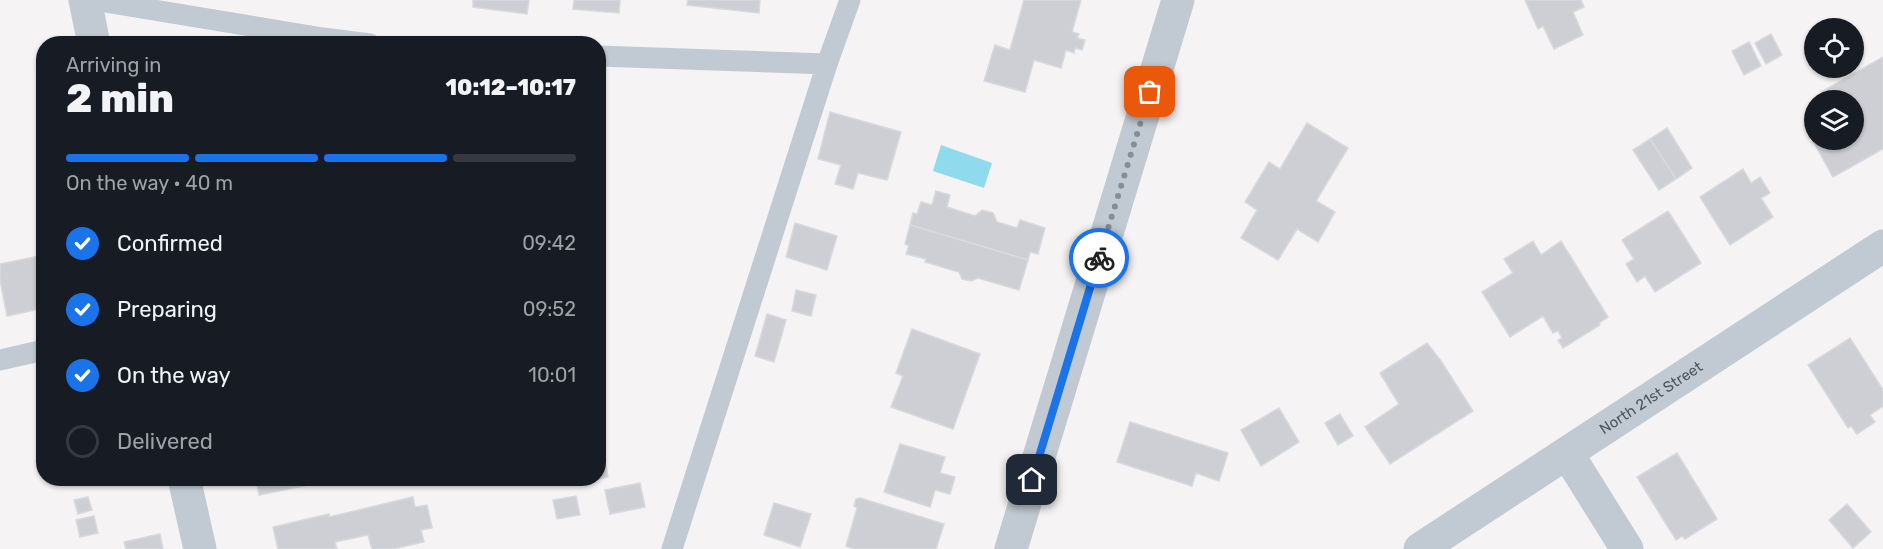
<!DOCTYPE html>
<html lang="en">
<head>
<meta charset="utf-8">
<style>
  :root { --surface:#171b24; --page:#242831; --text:#f1f3f6; --muted:#9ea1a6; --line:#363941; --accent:#1a73e8 }
  body { margin:0; font-family:Rubik,sans-serif; background:var(--page); color:var(--text); height:100vh; display:flex; flex-direction:column; font-size:22px; white-space:nowrap }
  * { box-sizing:border-box; margin:0 }
  p { font-size:20px; color:var(--muted) }
  .icon { flex:none; width:33px; height:33px; fill:none; stroke:currentColor; stroke-width:2; stroke-linecap:round; stroke-linejoin:round }
  .map { position:relative; flex:1; overflow:hidden }
  .side { position:absolute; left:36px; top:36px; width:570px; height:450px; display:flex; flex-direction:column; background:var(--surface); border-radius:24px; box-shadow:0 2px 4px #0004 }
  .side>* { flex:none }
  .tools { position:absolute; left:1804px; top:18px; display:grid; gap:12px }
  .tools a { display:grid; place-items:center; width:60px; height:60px; border-radius:50%; background:var(--surface); box-shadow:0 2px 4px #0004; font-size:30px }
  .pin { position:absolute; display:grid; place-items:center; width:51px; height:51px; color:#fff; margin:-26px; border-radius:12px; box-shadow:0 3px 9px #0006 }
  .courier { position:absolute; display:grid; place-items:center; width:60px; height:60px; margin:-30px; border:4px solid #1a73e8; border-radius:50%; background:#fff; color:#222; box-shadow:0 2px 8px #0007 }
  .summary em { font-style:normal; font-weight:800 }
  .summary div { display:flex; flex-direction:column-reverse }
  .summary { display:flex; align-items:center; justify-content:space-between; height:102px; padding:0 30px }
  h1 { font-size:39px; font-weight:800; line-height:45px }
  .bar { display:grid; grid-template-columns:repeat(4,1fr); gap:9px 6px; align-content:center; height:72px; padding:0 30px }
  .bar i { height:8px; border-radius:4px; background:var(--line) }
  .bar .on { background:var(--accent) }
  .bar p { grid-column:span 4 }
  ol { padding:0 30px; list-style:none }
  li { display:flex; align-items:center; gap:18px; height:66px }
  li p { margin-inline-start:auto }
  li .icon { padding:6px; border-radius:50%; background:var(--accent); color:#fff; stroke-width:4 }
  li:last-child { color:var(--muted) }
  li i { width:33px; height:33px; border:3px solid var(--line); border-radius:50% }
  .map>svg:first-child { display:block }
  .water { fill:#90daee }
  .building { fill:#cdcfd5; stroke:#d7d9de; stroke-width:1.5 }
  .lines { fill:none; stroke-linecap:round; stroke-linejoin:round }
  .service { stroke:#c1cad2; stroke-width:21 }
  .minor { stroke:#c1cad2; stroke-width:33 }
  .tertiary { stroke:#c1cad2; stroke-width:33 }
  .done { stroke:#868d94; stroke-width:6; stroke-dasharray:0 10.8 }
  .route { stroke:#1a73e8; stroke-width:8 }
  .labels { text-anchor:middle; stroke-width:5; stroke-linejoin:round; paint-order:stroke }
  .street-label { font-size:15px; fill:#4a5661; stroke:#fff }
</style>
</head>
<body>
<div class="map">
<svg width="1883" height="549" viewBox="0 0 1883 549">
  <rect width="100%" height="100%" fill="#f5f3f3"/>
  <!-- water -->
  <polygon class="water" points="941,145 992,163 984,188 933,171"/>
  <!-- building -->
  <g class="building">
    <polygon points="473,0 529,0 527,14 473,7"/>
    <polygon points="574,0 620,0 619,13 573,9"/>
    <polygon points="688,0 760,0 759,13 687,5"/>
    <polygon points="1024,0 1081,0 1072,32 1079,34 1077,38 1085,40 1082,50 1075,48 1074,53 1066,50 1061,68 1034,60 1025,92 984,81 995,45 1010,50"/>
    <polygon points="1525,0 1581,0 1584,7 1573,12 1583,35 1554,49 1543,26 1538,29"/>
    <polygon points="1771,34 1782,55 1766,64 1755,43"/>
    <polygon points="1749,42 1761,66 1744,75 1732,51"/>
    <polygon points="1883,57 1883,149 1833,177 1808,132 1815,128 1815,140 1854,140 1854,100 1826,100 1821,92"/>
    <polygon points="830,112 901,132 887,180 858,173 853,189 835,184 841,165 818,159"/>
    <polygon points="1307,123 1348,148 1316,201 1335,212 1318,242 1297,229 1278,260 1241,238 1257,210 1245,202 1269,162 1280,169"/>
    <polygon points="1667,128 1692,168 1676,179 1650,139"/>
    <polygon points="1650,139 1676,179 1659,190 1633,150"/>
    <polygon points="1743,169 1751,183 1760,177 1770,193 1761,198 1773,217 1730,245 1700,197"/>
    <polygon points="936,191 950,195 947,207 975,216 982,210 993,213 997,222 1017,228 1020,220 1045,228 1038,254 1030,252 1028,260 910,225 913,213 917,214 921,202 932,205"/>
    <polygon points="1668,211 1701,263 1655,292 1645,276 1637,282 1626,264 1634,259 1622,240"/>
    <polygon points="795,223 837,236 827,270 786,257"/>
    <polygon points="910,225 1028,260 1019,290 978,278 971,281 962,279 959,272 925,262 926,259 906,254 909,246 905,244"/>
    <polygon points="1533,241 1541,255 1561,241 1608,317 1599,323 1600,325 1563,348 1558,340 1562,338 1558,331 1553,333 1543,316 1510,337 1482,292 1513,273 1504,259"/>
    <polygon points="44,255 44,308 7,316 0,280 0,264"/>
    <polygon points="796,290 816,295 811,316 792,311"/>
    <polygon points="767,314 786,320 774,362 755,356"/>
    <polygon points="912,329 980,354 953,429 891,407 903,376 896,373"/>
    <polygon points="1850,338 1883,390 1883,406 1870,415 1875,422 1857,434 1851,426 1848,428 1808,365"/>
    <polygon points="1427,343 1441,361 1473,411 1390,464 1365,427 1399,404 1380,373"/>
    <polygon points="1279,408 1299,442 1261,466 1241,430"/>
    <polygon points="1340,414 1353,436 1338,445 1325,423"/>
    <polygon points="1130,422 1228,453 1219,481 1196,473 1192,486 1117,462"/>
    <polygon points="900,444 945,457 940,473 955,477 950,494 935,490 930,507 884,492"/>
    <polygon points="1677,453 1717,519 1685,539 1682,536 1676,540 1637,477"/>
    <polygon points="604,456 608,477 595,480 595,478 598,478 598,457"/>
    <polygon points="256,478 323,478 323,482 259,495"/>
    <polygon points="640,483 645,507 610,514 605,490"/>
    <polygon points="576,496 580,515 557,519 553,500"/>
    <polygon points="88,497 92,510 78,514 74,500"/>
    <polygon points="413,497 415,507 427,505 432,528 421,530 424,542 393,549 372,549 368,535 335,542 337,549 278,549 273,527 329,514 329,517"/>
    <polygon points="860,498 944,524 936,549 854,549 846,546 857,508 854,506 856,499"/>
    <polygon points="774,503 811,514 800,547 764,535"/>
    <polygon points="1847,504 1871,532 1853,548 1829,520"/>
    <polygon points="94,516 98,533 80,537 76,520"/>
    <polygon points="160,534 163,549 126,549 124,542"/>
  </g>
  <g class="lines">
    <!-- service -->
    <g class="service">
      <polyline points="93,0 323,38 370,44"/>
      <polyline points="598,56 827,64 672,549"/>
      <polyline points="827,64 850,0"/>
      <polyline points="0,360 44,350"/>
    </g>
    <!-- minor -->
    <g class="minor">
      <polyline points="85,0 94,44"/>
      <polyline points="1567,453 1627,549"/>
      <polyline points="184,478 200,549"/>
      <path id="s1" d="M 1420,549 L 1883,246"/>
    </g>
    <!-- tertiary -->
    <polyline class="tertiary" points="1011,549 1178,0"/>
  </g>
  <g class="lines">
    <!-- done -->
    <polyline class="done" points="1099,258 1150,92"/>
    <!-- route -->
    <polyline class="route" points="1032,480 1099,258"/>
  </g>
  <g class="labels">
    <!-- street labels -->
    <g class="street-label">
      <text dy="5" stroke="none"><textPath href="#s1" startOffset="276">North 21st Street</textPath></text>
    </g>
  </g>
</svg>
<div class="tools">
<a><svg class="icon" aria-label="locate" viewBox="0 0 24 24"><circle cx="12" cy="12" r="6"/><path d="M12 2v4M12 18v4M2 12h4M18 12h4"/></svg></a>
<a><svg class="icon" aria-label="layers" viewBox="0 0 24 24"><path d="M12 4l9 5-9 5-9-5zM3 14l9 5 9-5"/></svg></a>
</div>
<div class="pin" style="left:1150px;top:92px;background:#ea580c"><svg class="icon" aria-label="bag" viewBox="0 0 24 24"><path d="M5 8h14l-1 12H6zM9 8a3 3 0 0 1 6 0"/></svg></div>
<div class="pin" style="left:1032px;top:480px;background:#1f2937"><svg class="icon" aria-label="home" viewBox="0 0 24 24"><path d="M3 11l9-7 9 7M6 9v11h12V9"/></svg></div>
<div class="courier" style="left:1099px;top:258px"><svg class="icon" aria-label="bike" viewBox="0 0 24 24"><circle cx="6" cy="16" r="4"/><circle cx="18" cy="16" r="4"/><path d="M6 16l4-8h5l3 8M10 8l3 8H6M13 5h3"/></svg></div>
<section class="side">
<div class="summary"><div><h1>2 min</h1><p>Arriving in</p></div><em>10:12–10:17</em></div>
<div class="bar"><i class="on"></i><i class="on"></i><i class="on"></i><i></i><p>On the way · 40 m</p></div>
<ol>
<li><svg class="icon" aria-label="check" viewBox="0 0 24 24"><path d="M5 12l5 5 9-10"/></svg>Confirmed<p>09:42</p></li>
<li><svg class="icon" aria-label="check" viewBox="0 0 24 24"><path d="M5 12l5 5 9-10"/></svg>Preparing<p>09:52</p></li>
<li><svg class="icon" aria-label="check" viewBox="0 0 24 24"><path d="M5 12l5 5 9-10"/></svg>On the way<p>10:01</p></li>
<li><i></i>Delivered</li>
</ol>
</section>
</div>
</body>
</html>
